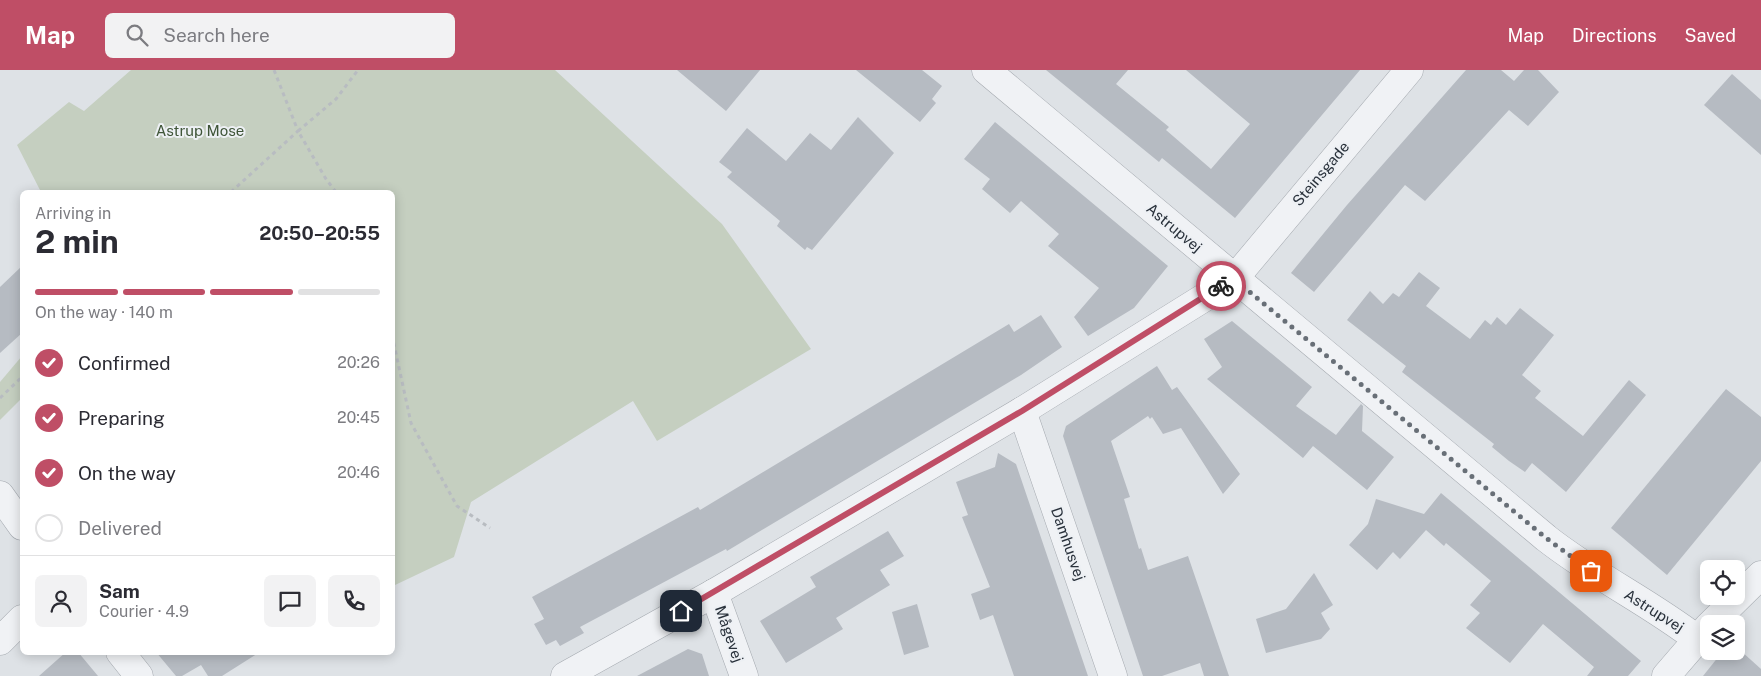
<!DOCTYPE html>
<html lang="en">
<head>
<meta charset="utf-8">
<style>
  :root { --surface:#fff; --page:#f2f2f3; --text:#2b2b33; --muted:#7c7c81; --line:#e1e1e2; --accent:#bf4e66 }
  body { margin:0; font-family:"Public Sans",sans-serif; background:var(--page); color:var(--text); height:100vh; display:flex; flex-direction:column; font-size:19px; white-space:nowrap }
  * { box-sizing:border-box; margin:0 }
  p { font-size:16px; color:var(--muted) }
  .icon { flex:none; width:28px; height:28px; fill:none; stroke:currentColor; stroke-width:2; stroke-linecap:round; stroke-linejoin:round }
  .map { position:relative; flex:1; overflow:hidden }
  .side { position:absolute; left:20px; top:120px; width:375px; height:465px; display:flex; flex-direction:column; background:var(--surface); border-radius:8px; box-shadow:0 2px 12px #0003 }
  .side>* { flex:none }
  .tools { position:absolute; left:1700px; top:490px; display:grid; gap:10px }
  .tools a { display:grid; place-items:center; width:45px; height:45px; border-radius:8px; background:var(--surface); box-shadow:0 2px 12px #0003; font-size:25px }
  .pin { position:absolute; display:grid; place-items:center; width:42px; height:42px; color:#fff; margin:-21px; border-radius:10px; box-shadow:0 2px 8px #0006 }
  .courier { position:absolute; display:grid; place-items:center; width:50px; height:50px; margin:-25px; border:4px solid #bf4e66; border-radius:50%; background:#fff; color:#222; box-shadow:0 1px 6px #0007 }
  .headline em { font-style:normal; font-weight:700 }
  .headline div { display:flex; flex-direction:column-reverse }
  .headline { display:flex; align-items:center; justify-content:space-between; height:85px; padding:0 15px }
  h1 { font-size:32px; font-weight:700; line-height:38px }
  .bar { display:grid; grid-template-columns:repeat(4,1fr); gap:8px 5px; align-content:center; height:60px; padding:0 15px }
  .bar i { height:6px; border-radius:4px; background:var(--line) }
  .bar .active { background:var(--accent) }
  .bar p { grid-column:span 4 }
  .line { display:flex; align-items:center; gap:12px; padding:0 15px; border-top:1px solid var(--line) }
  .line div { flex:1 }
  .round { display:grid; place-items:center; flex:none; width:52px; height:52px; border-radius:8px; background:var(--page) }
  ol { padding:0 15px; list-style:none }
  li { display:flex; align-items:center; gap:15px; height:55px }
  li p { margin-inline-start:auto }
  li .icon { padding:5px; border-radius:50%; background:var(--accent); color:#fff; stroke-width:4 }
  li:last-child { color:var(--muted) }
  li i { width:28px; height:28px; border:2px solid var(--line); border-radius:50% }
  header { display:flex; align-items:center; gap:30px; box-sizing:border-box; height:70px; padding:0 25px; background:var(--accent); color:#fff }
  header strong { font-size:24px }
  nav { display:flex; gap:28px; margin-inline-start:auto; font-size:18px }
  .search { width:350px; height:45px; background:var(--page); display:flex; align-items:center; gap:12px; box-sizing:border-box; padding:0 18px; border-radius:8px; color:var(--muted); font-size:19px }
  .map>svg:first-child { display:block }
  .green { fill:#c5cfc0 }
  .building { fill:#b6bbc2 }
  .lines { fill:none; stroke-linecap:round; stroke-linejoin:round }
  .minor-casing { stroke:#a4a9af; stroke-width:29 }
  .path { stroke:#b8bcc1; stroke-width:3; stroke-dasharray:4 4; stroke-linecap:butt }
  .minor { stroke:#f0f2f5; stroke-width:28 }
  .done { stroke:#686f77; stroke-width:5; stroke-dasharray:0 9 }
  .route { stroke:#bf4e66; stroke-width:6 }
  .labels { text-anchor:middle; stroke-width:4; stroke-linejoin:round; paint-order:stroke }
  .park-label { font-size:15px; fill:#3f5538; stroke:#edf0f4 }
  .street-label { font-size:15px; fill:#29313b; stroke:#edf0f4 }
</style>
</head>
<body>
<header>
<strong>Map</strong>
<div class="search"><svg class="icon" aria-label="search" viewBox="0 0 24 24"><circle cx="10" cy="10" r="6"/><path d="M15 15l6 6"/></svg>Search here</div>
<nav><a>Map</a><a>Directions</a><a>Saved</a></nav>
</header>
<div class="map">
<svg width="1761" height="606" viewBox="0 0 1761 606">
  <rect width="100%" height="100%" fill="#dee2e6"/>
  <!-- green -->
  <g class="green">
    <polygon points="131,0 555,0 722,154 811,279 657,371 633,331 471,432 454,487 393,516 392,122 41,122 17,75 69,32 84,41"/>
    <polygon points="22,286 22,328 0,350 0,312"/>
  </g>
  <!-- building -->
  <g class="building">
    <polygon points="677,0 760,0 726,41"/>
    <polygon points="856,0 922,0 942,16 932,29 936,33 920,52"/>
    <polygon points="1046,0 1128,0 1116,14 1169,57 1166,60 1211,99 1250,54 1186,0 1360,0 1235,148 1162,88 1159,92"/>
    <polygon points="1466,0 1501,0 1514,11 1524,0 1538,0 1559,22 1528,56 1509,40 1425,131 1405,115 1314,222 1291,203 1347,135"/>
    <polygon points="1732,4 1761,30 1761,85 1704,35"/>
    <polygon points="858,47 894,83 812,180 807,177 805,180 777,156 780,151 727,107 732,102 719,92 747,58 786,91 810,63 831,80"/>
    <polygon points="995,52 1168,196 1134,238 1088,266 1074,247 1099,218 1048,176 1059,164 1021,131 1010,143 982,119 990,109 964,89"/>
    <polygon points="22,196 22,263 0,283 0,217"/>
    <polygon points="1419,202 1440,218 1426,236 1470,269 1485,250 1491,255 1497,247 1506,255 1520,238 1554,265 1522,305 1541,321 1535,328 1583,366 1629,310 1646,325 1566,422 1532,393 1525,402 1509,391 1492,377 1494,374 1402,302 1406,296 1347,250 1370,221 1383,234 1393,223 1399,227"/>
    <polygon points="1041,245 1062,277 1021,305 727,481 726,479 580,557 584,563 560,576 556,570 546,575 534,554 544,549 532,527 698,437 700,440 1009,254 1014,262"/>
    <polygon points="1232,251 1312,317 1296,336 1336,365 1361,334 1363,336 1362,361 1394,387 1367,420 1313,376 1303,388 1207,309 1222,297 1204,269"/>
    <polygon points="1157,296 1172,320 1177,317 1240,404 1223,424 1181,358 1163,364 1152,347 1150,349 1148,346 1111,371 1130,427 1124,429 1139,479 1141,478 1148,500 1188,486 1229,606 1204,606 1200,593 1162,606 1143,606 1063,366 1066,356"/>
    <polygon points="1726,319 1761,347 1761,391 1667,505 1611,458"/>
    <polygon points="998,383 1016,394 1088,606 1014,606 993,545 980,550 971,524 990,517 962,447 968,445 956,412 995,397"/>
    <polygon points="1441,423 1641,591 1628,606 1587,606 1594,597 1543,554 1510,593 1466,558 1480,543 1470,535 1491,511 1446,473 1444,476 1426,460 1400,489 1393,482 1377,500 1349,475 1368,454 1376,429 1424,444"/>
    <polygon points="888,461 904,486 880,500 890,515 836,548 843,559 786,593 760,551 816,517 810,507"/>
    <polygon points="1314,503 1333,535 1321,543 1330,559 1321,569 1266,583 1256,549 1286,539"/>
    <polygon points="917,534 929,577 904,585 892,542"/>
    <polygon points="688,579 702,584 709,606 637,606"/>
    <polygon points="1723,581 1741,581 1761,599 1761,606 1703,606"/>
    <polygon points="66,582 78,582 98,606 39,606"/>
    <polygon points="156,582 260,582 222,606 208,606 201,595 182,606 176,606"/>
  </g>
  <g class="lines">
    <!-- minor casing -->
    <g class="minor-casing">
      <g id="minor">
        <path d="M 986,0 L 1546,468 C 1594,506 1649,532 1697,569"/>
        <polyline points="1022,341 1113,606"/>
        <polyline points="0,425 22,456"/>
        <polyline points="714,523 744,606"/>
        <polyline points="1711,554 1761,505"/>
        <polyline points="0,571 22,549"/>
        <polyline points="120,582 139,606"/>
        <polyline points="565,606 714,523 1022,341 1234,209 1409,0"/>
        <polyline points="1666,606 1709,556"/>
      </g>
    </g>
    <!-- path -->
    <g class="path">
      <polyline points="231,122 298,61 274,0"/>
      <polyline points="336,122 326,109 298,61 336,29 358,0"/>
      <polyline points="392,265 411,353 457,436 490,458"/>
      <polyline points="0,328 22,307"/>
    </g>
    <!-- minor -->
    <use href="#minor" class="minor"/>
  </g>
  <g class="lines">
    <!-- done -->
    <polyline class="done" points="1221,216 1234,209 1546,468 1591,501"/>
    <!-- route -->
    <polyline class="route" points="681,541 1022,341 1221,216"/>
  </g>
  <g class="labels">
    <!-- park labels -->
    <g class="park-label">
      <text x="200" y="66">Astrup Mose</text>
    </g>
    <!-- street labels -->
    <g class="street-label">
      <text transform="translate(1321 104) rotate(-50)" y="5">Steinsgade</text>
      <text transform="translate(1174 158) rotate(40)" y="5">Astrupvej</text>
      <text transform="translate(1068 474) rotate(71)" y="5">Damhusvej</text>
      <text transform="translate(1654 541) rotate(32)" y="5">Astrupvej</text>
      <text transform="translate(729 564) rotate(71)" y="5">Mågevej</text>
    </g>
  </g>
</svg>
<div class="tools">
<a><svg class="icon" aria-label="locate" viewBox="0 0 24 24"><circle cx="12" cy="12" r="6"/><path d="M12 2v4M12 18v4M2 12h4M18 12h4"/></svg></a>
<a><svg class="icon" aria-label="layers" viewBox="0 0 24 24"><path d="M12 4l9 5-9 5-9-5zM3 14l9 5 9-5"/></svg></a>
</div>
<div class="pin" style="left:1591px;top:501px;background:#ea580c"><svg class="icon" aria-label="bag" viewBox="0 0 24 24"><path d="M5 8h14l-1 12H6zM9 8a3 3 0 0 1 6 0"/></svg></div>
<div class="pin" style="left:681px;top:541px;background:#1f2937"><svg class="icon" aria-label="home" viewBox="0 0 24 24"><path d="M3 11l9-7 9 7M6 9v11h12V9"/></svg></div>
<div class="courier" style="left:1221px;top:216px"><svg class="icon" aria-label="bike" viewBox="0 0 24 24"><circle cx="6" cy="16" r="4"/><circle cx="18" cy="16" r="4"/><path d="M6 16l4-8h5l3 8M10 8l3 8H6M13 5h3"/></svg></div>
<section class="side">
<div class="headline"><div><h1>2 min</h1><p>Arriving in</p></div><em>20:50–20:55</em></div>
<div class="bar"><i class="active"></i><i class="active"></i><i class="active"></i><i></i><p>On the way · 140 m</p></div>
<ol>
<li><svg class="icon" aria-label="check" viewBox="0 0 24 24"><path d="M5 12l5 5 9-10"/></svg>Confirmed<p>20:26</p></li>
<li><svg class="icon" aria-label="check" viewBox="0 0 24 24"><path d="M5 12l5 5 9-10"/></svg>Preparing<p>20:45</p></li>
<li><svg class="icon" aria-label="check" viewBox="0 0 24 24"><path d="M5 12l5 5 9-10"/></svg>On the way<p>20:46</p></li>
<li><i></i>Delivered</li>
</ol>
<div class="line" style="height:90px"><a class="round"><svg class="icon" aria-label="person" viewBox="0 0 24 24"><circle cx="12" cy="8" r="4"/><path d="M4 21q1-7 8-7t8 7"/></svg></a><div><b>Sam</b><p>Courier · 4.9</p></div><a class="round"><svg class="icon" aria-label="chat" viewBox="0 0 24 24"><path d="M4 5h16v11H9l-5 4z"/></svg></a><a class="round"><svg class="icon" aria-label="phone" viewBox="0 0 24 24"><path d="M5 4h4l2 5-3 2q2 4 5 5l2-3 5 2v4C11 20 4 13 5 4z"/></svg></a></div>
</section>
</div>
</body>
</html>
